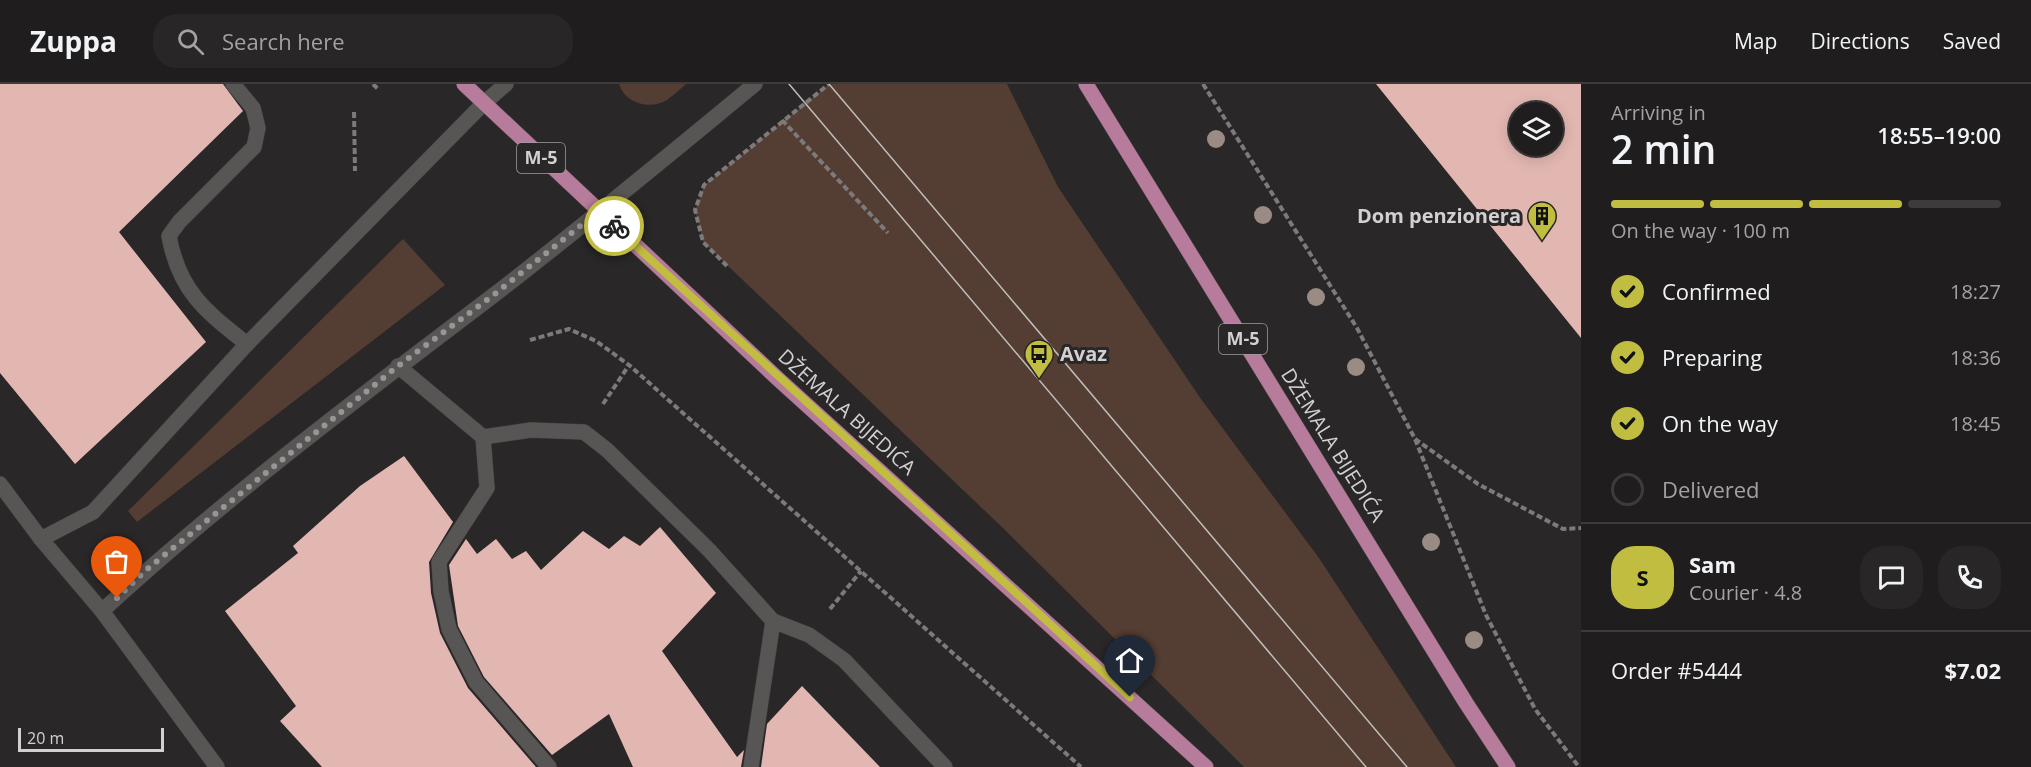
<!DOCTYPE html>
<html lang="en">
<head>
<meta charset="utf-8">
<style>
  :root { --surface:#201d1e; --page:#282627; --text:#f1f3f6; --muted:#a2a2a4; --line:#3d3b3c; --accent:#c1bd40 }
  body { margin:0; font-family:"Open Sans",sans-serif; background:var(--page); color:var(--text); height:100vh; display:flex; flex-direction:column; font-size:22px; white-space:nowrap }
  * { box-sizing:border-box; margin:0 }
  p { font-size:20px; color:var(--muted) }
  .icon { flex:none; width:33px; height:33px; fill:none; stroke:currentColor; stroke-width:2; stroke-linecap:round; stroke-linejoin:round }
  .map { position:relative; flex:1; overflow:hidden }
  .sheet { display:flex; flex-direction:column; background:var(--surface); width:450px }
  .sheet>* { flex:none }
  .buttons { position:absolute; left:1509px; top:18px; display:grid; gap:12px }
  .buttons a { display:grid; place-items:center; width:54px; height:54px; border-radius:50%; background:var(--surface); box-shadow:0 3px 15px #0003,0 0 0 2px var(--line); font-size:30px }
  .scale { position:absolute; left:18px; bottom:15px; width:146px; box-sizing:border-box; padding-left:6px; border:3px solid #d2d0d1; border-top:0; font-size:16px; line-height:21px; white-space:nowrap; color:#d2d0d1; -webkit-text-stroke:4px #2a2728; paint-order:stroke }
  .pin { position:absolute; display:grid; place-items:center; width:51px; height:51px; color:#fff; margin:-62px -26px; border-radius:50% 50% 50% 0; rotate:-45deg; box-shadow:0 0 6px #0007 }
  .pin .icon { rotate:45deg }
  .courier { position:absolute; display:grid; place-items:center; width:60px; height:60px; margin:-30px; border:4px solid #c1bd40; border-radius:50%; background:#fff; color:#222; box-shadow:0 2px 8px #0007 }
  .overview em { font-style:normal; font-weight:600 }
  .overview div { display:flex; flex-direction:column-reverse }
  .overview { display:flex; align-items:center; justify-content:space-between; height:102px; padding:0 30px }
  h1 { font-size:39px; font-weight:600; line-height:45px }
  .bar { display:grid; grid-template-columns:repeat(4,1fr); gap:9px 6px; align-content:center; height:72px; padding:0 30px }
  .bar i { height:8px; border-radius:4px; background:var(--line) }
  .bar .on { background:var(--accent) }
  .bar p { grid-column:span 4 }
  .line { display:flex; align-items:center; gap:15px; padding:0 30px; border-top:2px solid var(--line) }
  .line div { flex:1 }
  .round { display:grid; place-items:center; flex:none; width:63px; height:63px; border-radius:24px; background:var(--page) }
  ol { padding:0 30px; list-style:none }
  li { display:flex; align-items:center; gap:18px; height:66px }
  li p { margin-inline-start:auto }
  li .icon { padding:6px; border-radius:50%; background:var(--accent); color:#111; stroke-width:4 }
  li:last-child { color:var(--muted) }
  li i { width:33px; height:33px; border:3px solid var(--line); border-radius:50% }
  header { display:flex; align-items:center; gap:36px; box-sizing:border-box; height:84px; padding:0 30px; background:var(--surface); border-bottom:2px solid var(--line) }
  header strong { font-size:28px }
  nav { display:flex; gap:33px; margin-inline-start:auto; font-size:21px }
  .search { width:420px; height:54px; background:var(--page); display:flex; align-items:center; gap:15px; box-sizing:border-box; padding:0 21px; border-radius:24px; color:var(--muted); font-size:22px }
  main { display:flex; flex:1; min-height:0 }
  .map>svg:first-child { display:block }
  .green { fill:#543d32 }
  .building { fill:#e3b7b1; fill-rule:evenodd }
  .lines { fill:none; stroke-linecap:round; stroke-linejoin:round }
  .minor-casing { stroke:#454243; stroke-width:16 }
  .major-casing { stroke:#454243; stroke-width:16 }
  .path { stroke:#7c7a7b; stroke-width:4; stroke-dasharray:6 3; stroke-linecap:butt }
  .minor { stroke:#585555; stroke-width:15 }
  .major { stroke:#b77b9b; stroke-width:15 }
  .tram { stroke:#bfbdbe; stroke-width:1.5 }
  .tree { fill:#9a8b84 }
  .done { stroke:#979596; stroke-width:6; stroke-dasharray:0 10.8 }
  .route { stroke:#c1bd40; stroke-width:8 }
  .labels { text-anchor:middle; stroke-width:6; stroke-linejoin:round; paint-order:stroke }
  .shield { fill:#2a2728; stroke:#a09d9e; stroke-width:1.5 }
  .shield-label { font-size:18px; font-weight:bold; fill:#d2d0d1 }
  .poi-label { font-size:20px; font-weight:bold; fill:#d2d0d1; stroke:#2a2728; text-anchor:end }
  .street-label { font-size:20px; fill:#d2d0d1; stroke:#2a2728 }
</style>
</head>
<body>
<header>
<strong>Zuppa</strong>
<div class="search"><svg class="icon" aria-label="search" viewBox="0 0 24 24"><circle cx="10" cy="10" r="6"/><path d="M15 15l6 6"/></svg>Search here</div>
<nav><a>Map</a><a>Directions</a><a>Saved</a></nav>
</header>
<main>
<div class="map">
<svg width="1581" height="683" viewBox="0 0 1581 683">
  <rect width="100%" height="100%" fill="#2a2728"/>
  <!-- green -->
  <g class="green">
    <path d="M 619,0 L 686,0 C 680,5 674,11 667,16 C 651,26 625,20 619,0 Z"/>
    <polygon points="829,0 1007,0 1058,103 1201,315 1319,474 1456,683 1244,683 1005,446 703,158 695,126 704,101"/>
    <polygon points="403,155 445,201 137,438 128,427"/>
  </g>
  <!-- building -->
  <g class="building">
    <polygon points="0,0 223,0 243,27 119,148 206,258 75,380 0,289"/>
    <path d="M 1376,0 L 1581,0 L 1581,254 ZM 1520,28 L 1552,28 L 1552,62 L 1520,62 Z"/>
    <polygon points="404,372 453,438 429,478 431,509 440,549 468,604 536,683 322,683 280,637 296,622 225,527 298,469 293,462 360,402"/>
    <polygon points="660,443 716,509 662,567 737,673 744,666 741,683 633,683 609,630 552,671 484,593 458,542 449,481 466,455 477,470 496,455 512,475 526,467 541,486 583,447 609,465 624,452 640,462"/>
    <polygon points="802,602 880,683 761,683 767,640"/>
  </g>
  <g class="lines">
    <!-- minor casing -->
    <g class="minor-casing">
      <g id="minor">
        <path d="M 233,0 L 253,24 L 258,44 L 254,63 L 179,138 L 169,152 C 179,207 205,227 247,260"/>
        <polyline points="398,282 483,353 487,404 439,478 441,507 449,545 476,598 549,683"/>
        <polyline points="483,353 531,346 584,348 607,366 709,466 773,537 751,683"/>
        <polyline points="0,400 41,455 102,527 217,683"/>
        <polyline points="41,455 93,428 247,260 483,20 506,0"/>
        <path d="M 102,527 C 224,415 358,314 490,214 C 580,145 668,72 755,0"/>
        <polyline points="773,537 809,551 844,576 945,683"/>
      </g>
    </g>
    <!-- major casing -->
    <g class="major-casing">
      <g id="major">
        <polyline points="464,0 777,294 1206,683"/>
        <polyline points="1086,0 1466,619 1508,683"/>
      </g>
    </g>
    <!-- path -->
    <g class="path">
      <polyline points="373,0 379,6"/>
      <polyline points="1203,0 1357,244 1415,355 1486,531 1535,625 1579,683"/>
      <polyline points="354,28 355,87"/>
      <polyline points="782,36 888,149"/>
      <polyline points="727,182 703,158 695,126 704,101 829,0"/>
      <polyline points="530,256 569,245 596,257 629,281 1081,683"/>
      <polyline points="603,320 629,281"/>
      <polyline points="1415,355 1478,400 1563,445 1581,444"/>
      <polyline points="830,525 861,487"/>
    </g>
    <!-- minor -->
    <use href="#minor" class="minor"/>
    <!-- major -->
    <use href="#major" class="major"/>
    <!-- tram -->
    <g class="tram">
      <polyline points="789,0 1366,683"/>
      <polyline points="829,0 1407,683"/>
    </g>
  </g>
  <!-- trees -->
  <g class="tree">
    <circle cx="1216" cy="55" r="9"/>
    <circle cx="1263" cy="131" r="9"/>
    <circle cx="1316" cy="213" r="9"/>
    <circle cx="1356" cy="283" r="9"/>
    <circle cx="1431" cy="458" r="9"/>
    <circle cx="1474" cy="556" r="9"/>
  </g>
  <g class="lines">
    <!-- done -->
    <polyline class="done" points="117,514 146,486 398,282 491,213 598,128 614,142"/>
    <!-- route -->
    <polyline class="route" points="614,142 1130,613"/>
  </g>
  <!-- icons -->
  <defs>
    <g id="building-pin" transform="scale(1.5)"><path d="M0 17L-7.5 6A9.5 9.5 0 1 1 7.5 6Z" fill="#c1bd40" stroke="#2a2728"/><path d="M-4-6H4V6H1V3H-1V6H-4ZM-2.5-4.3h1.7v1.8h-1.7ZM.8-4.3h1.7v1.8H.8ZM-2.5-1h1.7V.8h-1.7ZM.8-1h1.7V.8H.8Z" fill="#111"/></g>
    <g id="bus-pin" transform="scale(1.5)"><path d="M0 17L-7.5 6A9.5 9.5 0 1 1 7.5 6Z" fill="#c1bd40" stroke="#2a2728"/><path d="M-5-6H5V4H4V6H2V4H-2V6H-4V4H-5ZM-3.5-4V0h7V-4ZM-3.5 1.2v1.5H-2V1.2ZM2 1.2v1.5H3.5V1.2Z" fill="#111"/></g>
  </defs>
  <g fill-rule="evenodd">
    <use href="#building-pin" x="1542" y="132"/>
    <use href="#bus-pin" x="1039" y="270"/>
  </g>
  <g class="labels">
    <!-- shield labels -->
    <g class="shield">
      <rect x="517" y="59" width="48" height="30" rx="4.5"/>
      <rect x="1219" y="240" width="48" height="30" rx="4.5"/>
    </g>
    <g class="shield-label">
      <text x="541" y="80">M-5</text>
      <text x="1243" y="261">M-5</text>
    </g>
    <!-- poi labels -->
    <g class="poi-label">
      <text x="1521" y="139">Dom penzionera</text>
      <text x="1060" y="277" text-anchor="start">Avaz</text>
    </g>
    <!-- street labels -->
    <g class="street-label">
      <text transform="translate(847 328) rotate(42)" y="7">DŽEMALA BIJEDIĆA</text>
      <text transform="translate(1333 361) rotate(58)" y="7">DŽEMALA BIJEDIĆA</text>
    </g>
  </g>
</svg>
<div class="buttons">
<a><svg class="icon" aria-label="layers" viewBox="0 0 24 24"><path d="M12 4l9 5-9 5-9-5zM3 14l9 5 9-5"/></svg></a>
</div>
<div class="scale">20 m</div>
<div class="pin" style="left:117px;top:514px;background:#ea580c"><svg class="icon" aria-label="bag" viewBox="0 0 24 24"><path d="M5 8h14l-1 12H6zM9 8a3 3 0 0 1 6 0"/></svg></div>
<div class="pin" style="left:1130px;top:613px;background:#1f2937"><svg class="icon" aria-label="home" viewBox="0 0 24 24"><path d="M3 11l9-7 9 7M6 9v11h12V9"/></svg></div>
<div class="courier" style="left:614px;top:142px"><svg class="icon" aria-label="bike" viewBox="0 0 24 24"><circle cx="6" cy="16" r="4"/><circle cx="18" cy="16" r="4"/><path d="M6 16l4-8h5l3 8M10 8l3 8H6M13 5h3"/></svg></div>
</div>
<section class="sheet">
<div class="overview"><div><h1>2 min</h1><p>Arriving in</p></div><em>18:55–19:00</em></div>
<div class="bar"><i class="on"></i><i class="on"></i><i class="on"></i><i></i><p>On the way · 100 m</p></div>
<ol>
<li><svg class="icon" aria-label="check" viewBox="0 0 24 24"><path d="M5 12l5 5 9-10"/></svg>Confirmed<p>18:27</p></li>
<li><svg class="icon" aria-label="check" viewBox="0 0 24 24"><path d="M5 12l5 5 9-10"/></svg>Preparing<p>18:36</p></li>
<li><svg class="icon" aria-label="check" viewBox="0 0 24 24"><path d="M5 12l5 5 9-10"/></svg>On the way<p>18:45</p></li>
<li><i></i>Delivered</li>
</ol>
<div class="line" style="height:108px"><b class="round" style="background:var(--accent);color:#111">S</b><div><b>Sam</b><p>Courier · 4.8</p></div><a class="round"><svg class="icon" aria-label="chat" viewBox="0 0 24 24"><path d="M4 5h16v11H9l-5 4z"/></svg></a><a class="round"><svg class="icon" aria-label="phone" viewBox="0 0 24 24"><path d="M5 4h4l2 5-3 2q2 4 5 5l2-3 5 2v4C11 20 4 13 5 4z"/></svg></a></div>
<div class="line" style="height:78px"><div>Order #5444</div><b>$7.02</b></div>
</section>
</main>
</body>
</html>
